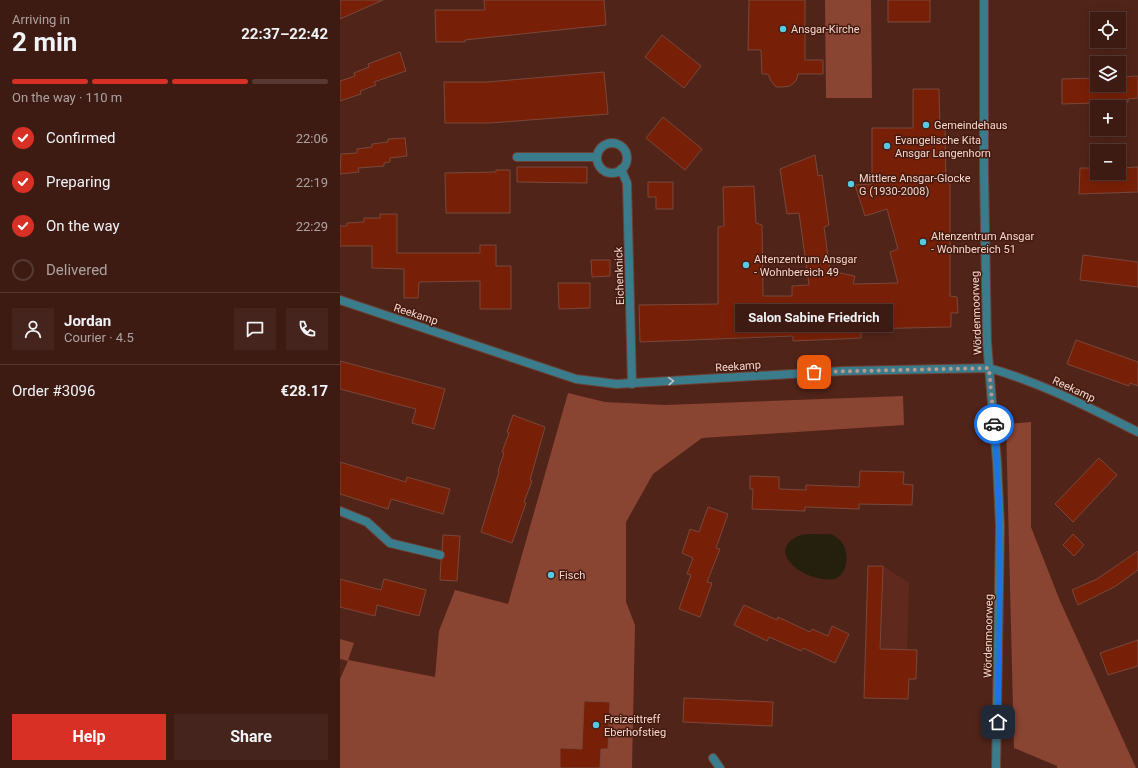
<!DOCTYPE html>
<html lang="en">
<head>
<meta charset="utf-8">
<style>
  :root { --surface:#3d1b13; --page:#44241c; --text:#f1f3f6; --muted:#ada1a0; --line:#563933; --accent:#d93025 }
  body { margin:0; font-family:Roboto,sans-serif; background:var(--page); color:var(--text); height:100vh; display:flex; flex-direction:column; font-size:15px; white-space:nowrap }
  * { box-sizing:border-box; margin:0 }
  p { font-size:13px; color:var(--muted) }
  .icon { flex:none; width:22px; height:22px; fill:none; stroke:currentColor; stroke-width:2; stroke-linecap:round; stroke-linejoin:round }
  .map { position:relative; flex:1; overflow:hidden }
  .side { display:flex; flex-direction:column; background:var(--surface); width:340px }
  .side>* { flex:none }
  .tools { position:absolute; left:750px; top:12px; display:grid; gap:8px }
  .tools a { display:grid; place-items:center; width:36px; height:36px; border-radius:0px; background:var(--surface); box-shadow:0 2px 10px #0003,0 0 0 1px var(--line); font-size:20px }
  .pin { position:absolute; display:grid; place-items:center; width:34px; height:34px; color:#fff; margin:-17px; border-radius:8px; box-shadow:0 2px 6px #0006 }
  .courier { position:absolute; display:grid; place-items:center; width:40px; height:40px; margin:-20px; border:3px solid #1a73e8; border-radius:50%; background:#fff; color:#222; box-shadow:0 1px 5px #0007 }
  .bubble { position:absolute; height:28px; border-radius:0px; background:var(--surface); box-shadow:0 2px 10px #0003,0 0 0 1px var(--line); font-size:13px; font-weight:700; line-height:28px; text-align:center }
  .headline em { font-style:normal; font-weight:700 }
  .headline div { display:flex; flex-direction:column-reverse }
  .headline { display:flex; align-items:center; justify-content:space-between; height:68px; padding:0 12px }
  h1 { font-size:26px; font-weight:700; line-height:30px }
  .bar { display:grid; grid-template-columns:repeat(4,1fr); gap:6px 4px; align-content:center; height:48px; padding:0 12px }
  .bar i { height:5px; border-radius:3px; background:var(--line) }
  .bar .active { background:var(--accent) }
  .bar p { grid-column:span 4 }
  .line { display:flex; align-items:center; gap:10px; padding:0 12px; border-top:1px solid var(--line) }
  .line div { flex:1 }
  .round { display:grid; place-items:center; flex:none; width:42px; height:42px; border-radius:0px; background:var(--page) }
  ol { padding:0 12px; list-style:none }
  li { display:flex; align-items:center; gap:12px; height:44px }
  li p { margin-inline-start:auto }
  li .icon { padding:4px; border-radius:50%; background:var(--accent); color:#fff; stroke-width:4 }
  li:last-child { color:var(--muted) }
  li i { width:22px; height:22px; border:2px solid var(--line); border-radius:50% }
  .cta { display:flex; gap:8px; margin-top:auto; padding:8px 12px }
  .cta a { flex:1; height:46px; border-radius:0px; background:var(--accent); color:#fff; font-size:16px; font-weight:700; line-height:46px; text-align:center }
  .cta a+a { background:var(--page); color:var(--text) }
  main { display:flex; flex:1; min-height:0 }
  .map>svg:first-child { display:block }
  .built { fill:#5f2a1d }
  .green { fill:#8a4432 }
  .water { fill:#25200e }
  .building { fill:#782007; stroke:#78483b }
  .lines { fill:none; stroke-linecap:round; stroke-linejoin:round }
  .street-casing { stroke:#6b4136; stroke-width:10 }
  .street { stroke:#3a7c8b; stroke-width:8 }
  .oneway { stroke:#c6c0be }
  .done { stroke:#bc988f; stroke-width:4; stroke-dasharray:0 7.2 }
  .route { stroke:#1a73e8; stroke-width:5 }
  .poi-dot { fill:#58c9e3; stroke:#451a0f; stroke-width:1.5 }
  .labels { text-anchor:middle; stroke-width:3; stroke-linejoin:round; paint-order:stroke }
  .poi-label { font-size:11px; fill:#f5d7cf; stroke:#451a0f; text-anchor:start }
  .street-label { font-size:11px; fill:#f5d7cf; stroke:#451a0f }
</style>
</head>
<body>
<main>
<section class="side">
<div class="headline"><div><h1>2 min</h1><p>Arriving in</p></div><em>22:37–22:42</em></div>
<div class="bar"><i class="active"></i><i class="active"></i><i class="active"></i><i></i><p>On the way · 110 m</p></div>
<ol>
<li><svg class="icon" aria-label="check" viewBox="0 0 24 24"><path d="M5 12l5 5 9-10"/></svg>Confirmed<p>22:06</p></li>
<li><svg class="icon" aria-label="check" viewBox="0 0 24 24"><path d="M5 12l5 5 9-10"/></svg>Preparing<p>22:19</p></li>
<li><svg class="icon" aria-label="check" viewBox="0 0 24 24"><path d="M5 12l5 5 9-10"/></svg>On the way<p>22:29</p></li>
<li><i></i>Delivered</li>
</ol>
<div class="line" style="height:72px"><a class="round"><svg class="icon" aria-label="person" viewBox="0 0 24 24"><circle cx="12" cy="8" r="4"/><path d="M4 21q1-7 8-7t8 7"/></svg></a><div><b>Jordan</b><p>Courier · 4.5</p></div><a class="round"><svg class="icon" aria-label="chat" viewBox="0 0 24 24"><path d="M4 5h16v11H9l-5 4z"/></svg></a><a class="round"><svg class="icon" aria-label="phone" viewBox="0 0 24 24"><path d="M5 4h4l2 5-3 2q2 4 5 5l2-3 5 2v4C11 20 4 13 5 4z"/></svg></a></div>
<div class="line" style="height:52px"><div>Order #3096</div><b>€28.17</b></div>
<div class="cta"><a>Help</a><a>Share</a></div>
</section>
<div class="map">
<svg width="798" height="768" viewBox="0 0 798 768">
  <rect width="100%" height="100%" fill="#512419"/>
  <!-- built -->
  <polygon class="built" points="543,566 569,583 567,650 564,650 569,688 524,686 523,677 539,677"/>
  <!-- green -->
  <g class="green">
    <polygon points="485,0 531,0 532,98 486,98"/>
    <polygon points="228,393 265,402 325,405 563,396 564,425 362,438 313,474 286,522 286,602 295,625 292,768 0,768 0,679 8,661 0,659 0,639 14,643 8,660 95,677 99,631 115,590 168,604"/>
    <polygon points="691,422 691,527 720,601 796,768 717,768 717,766 674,748 666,424"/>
  </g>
  <!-- water -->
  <path class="water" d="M 490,534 C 512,540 511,575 494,579 C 485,581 471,577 464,573 C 449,565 435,549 456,537 C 465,532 480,535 490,534 Z"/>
  <!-- building -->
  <g class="building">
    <polygon points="0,0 43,0 0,19"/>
    <polygon points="144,0 264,0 266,25 125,40 125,42 96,42 95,10 145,10"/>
    <polygon points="409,0 465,0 465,60 483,60 483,74 458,74 456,81 450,86 442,87 436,87 431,81 428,74 422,74 421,50 408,50"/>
    <rect x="548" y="0" width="42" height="22"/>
    <polygon points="322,35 361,66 344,88 305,57"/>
    <polygon points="60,52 66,71 34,82 36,85 20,91 21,94 0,101 0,81 15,76 14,73 29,67 28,64"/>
    <polygon points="264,72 268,114 150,123 105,123 104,82 147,82"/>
    <polygon points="798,76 798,98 788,99 788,102 722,104 722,79 757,78 757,85 779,85 779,77"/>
    <polygon points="573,89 599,89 600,127 605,127 606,183 610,183 610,296 617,297 618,313 611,313 611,327 521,329 521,338 501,339 453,341 453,336 300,342 299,305 378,304 378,227 384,226 383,187 414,186 416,223 422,225 423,296 452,296 452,286 469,285 459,213 447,214 440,169 475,155 478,176 482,175 489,225 484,227 490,271 515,276 513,284 558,283 550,252 558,249 547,209 525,216 515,185 532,184 532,128 573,128"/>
    <polygon points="323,117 362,149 345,170 306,138"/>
    <polygon points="65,138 67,156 50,158 50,162 44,163 44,166 18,168 19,172 0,174 1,154 17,153 17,149 32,147 32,144 48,142 48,139"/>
    <polygon points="177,167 247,167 247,183 177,182"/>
    <polygon points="798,167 798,192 739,194 740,168 757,168 757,173 779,173 779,168"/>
    <polygon points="156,170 170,170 170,213 106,213 105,173 156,172"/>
    <polygon points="308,182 333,182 333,209 316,209 316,197 308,197"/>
    <polygon points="40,214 57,214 57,253 140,253 140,245 156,245 156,266 171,266 171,309 140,309 140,281 79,282 78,298 64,298 64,269 32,268 32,246 0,246 0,226 7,226 7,223 24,222 24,218 40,218"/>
    <polygon points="743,255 798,262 798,287 740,280"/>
    <polygon points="251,260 270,260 270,276 252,277"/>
    <polygon points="218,283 250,283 250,308 219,309"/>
    <polygon points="736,340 798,362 798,386 790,383 789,386 727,364"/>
    <polygon points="0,361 105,389 94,429 72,423 76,409 0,389"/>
    <polygon points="173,415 205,427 190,480 192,481 184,502 186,503 172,543 141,532 159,472 158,471 164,453 162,452 169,433 167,432"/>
    <polygon points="759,458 777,475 733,522 715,504"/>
    <polygon points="0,462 66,482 67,477 110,489 103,514 51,499 48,509 0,494"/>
    <polygon points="520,471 564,472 563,484 573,485 572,505 519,504 519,509 465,507 465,511 412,509 413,489 410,489 410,476 439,477 439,489 466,490 466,485 519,487"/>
    <polygon points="368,507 388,514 376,548 380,549 367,582 372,583 360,617 339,609 351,575 347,574 353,558 342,553 350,529 359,532"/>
    <polygon points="733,534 744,545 734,556 723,545"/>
    <polygon points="103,535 120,536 117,581 100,580 101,560 105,556 102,550"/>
    <polygon points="798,551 798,570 776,586 738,605 732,590 757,579"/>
    <polygon points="528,566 543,566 540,649 577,650 576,679 569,679 568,699 524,698"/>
    <polygon points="0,579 41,590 44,579 86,590 79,616 37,605 35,616 0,607"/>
    <polygon points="404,605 437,620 438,617 470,632 472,629 488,636 492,626 509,634 495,663 463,648 461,651 429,637 427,641 394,625"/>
    <polygon points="798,640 798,666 768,675 760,653"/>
    <polygon points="344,698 433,702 432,726 343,722"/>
    <polygon points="244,701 270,702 268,749 261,749 260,768 220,768 220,748 242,749"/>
  </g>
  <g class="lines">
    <!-- street casing -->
    <g class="street-casing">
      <g id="street">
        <polyline points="644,0 644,173 647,342 657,463 660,526 656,768"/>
        <circle cx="272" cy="158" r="15"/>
        <polyline points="177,157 257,157"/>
        <polyline points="281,169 287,183 292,384"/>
        <path d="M 0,300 L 236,379 L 276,384 L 503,371 L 649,368 C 702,383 750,408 798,432"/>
        <polyline points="0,511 27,522 50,543 100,555"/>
        <polyline points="373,758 380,768"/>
      </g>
    </g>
    <!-- street -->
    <use href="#street" class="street"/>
  </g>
  <!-- one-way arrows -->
  <defs><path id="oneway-chevron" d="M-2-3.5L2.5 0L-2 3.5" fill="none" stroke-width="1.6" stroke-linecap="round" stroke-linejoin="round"/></defs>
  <use class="oneway" href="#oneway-chevron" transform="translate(331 381) rotate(-4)"/>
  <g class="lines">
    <!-- done -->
    <polyline class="done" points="474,372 649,368 654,424"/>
    <!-- route -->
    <path class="route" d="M 654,424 C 663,523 659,623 658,722"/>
  </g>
  <!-- markers -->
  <g class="poi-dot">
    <circle cx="443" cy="29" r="4"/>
    <circle cx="586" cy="125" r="4"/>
    <circle cx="547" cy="146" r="4"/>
    <circle cx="511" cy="184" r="4"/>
    <circle cx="583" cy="242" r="4"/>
    <circle cx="406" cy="265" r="4"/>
    <circle cx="211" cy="575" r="4"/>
    <circle cx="256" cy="725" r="4"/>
  </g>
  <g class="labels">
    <!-- poi labels -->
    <g class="poi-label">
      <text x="451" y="33">Ansgar-Kirche</text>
      <text x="594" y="129">Gemeindehaus</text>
      <text x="555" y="144">Evangelische Kita<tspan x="555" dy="13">Ansgar Langenhorn</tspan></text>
      <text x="519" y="182">Mittlere Ansgar-Glocke<tspan x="519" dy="13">G (1930-2008)</tspan></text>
      <text x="591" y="240">Altenzentrum Ansgar<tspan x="591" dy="13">- Wohnbereich 51</tspan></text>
      <text x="414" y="263">Altenzentrum Ansgar<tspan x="414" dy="13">- Wohnbereich 49</tspan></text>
      <text x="219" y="579">Fisch</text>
      <text x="264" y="723">Freizeittreff<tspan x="264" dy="13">Eberhofstieg</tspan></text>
    </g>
    <!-- street labels -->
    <g class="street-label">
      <text transform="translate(279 276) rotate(-92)" y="4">Eichenknick</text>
      <text transform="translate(636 313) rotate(-92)" y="4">Wördenmoorweg</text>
      <text transform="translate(76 314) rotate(18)" y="4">Reekamp</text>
      <text transform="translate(398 366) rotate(-4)" y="4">Reekamp</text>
      <text transform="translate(734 389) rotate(25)" y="4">Reekamp</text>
      <text transform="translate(648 636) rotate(-89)" y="4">Wördenmoorweg</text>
    </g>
  </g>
</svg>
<div class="tools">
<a><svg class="icon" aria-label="locate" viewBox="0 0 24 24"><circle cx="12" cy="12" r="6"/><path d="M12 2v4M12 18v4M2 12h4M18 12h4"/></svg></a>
<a><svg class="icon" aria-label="layers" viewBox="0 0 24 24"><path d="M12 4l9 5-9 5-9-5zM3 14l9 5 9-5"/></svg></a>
<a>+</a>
<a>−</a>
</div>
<div class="pin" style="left:474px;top:372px;background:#ea580c"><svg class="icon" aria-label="bag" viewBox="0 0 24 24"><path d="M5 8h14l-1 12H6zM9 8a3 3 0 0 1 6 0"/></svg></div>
<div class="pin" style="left:658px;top:722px;background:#1f2937"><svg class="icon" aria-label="home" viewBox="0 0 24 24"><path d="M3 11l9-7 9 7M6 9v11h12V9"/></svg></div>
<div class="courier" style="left:654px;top:424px"><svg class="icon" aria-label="car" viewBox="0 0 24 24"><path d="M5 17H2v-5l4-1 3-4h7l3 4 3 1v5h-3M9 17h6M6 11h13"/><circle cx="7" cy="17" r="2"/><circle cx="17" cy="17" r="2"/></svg></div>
<div class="bubble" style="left:395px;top:304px;width:158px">Salon Sabine Friedrich</div>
</div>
</main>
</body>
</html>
